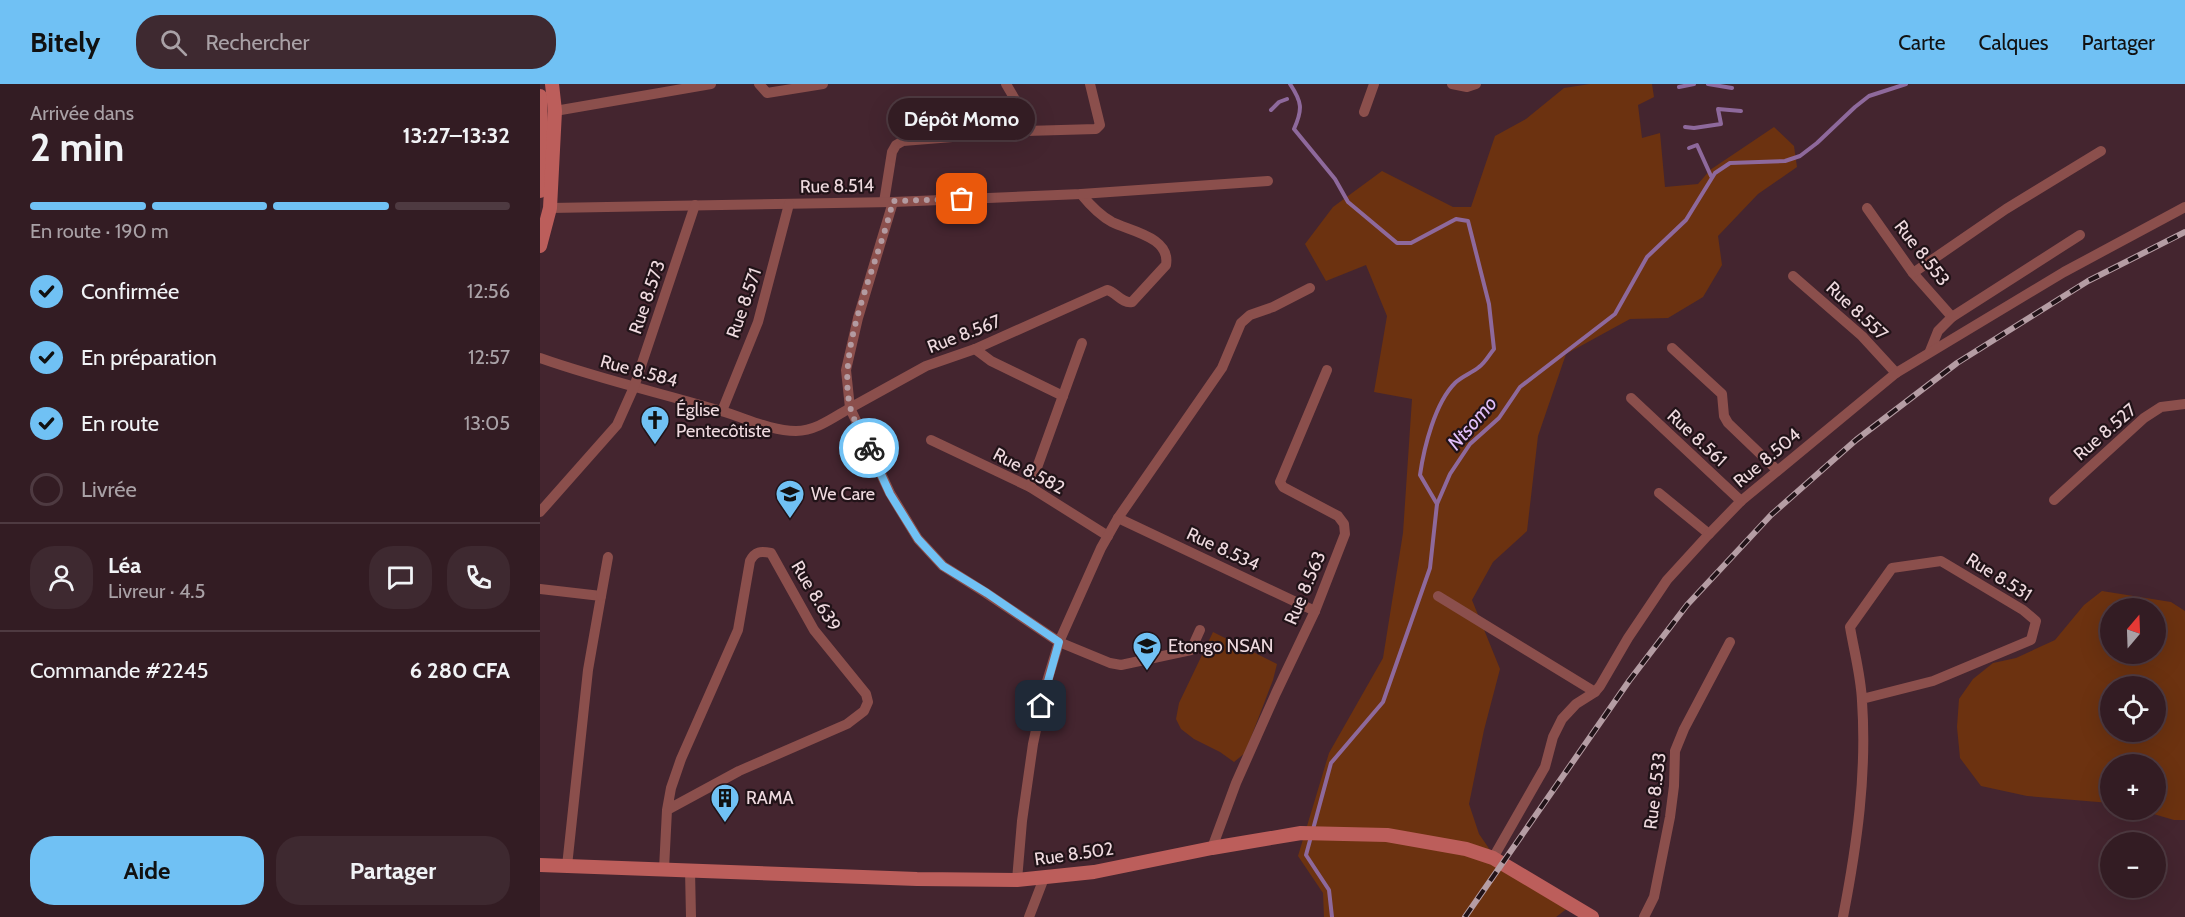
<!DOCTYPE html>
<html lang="fr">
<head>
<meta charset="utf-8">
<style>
  :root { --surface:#331c23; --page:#3e2930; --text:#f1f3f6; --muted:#a9a1a6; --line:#4e3a41; --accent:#70c1f4 }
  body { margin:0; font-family:Cabin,sans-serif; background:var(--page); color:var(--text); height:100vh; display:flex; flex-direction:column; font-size:22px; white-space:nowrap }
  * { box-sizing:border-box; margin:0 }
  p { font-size:20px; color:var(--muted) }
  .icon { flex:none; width:33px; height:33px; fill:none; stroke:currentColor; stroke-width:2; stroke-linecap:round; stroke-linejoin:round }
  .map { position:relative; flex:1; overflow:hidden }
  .sheet { display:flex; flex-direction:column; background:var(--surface); width:540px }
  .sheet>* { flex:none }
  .needle { width:39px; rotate:19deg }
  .controls { position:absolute; left:1560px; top:514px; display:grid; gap:12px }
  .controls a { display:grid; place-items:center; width:66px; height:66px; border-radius:50%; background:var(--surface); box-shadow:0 6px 24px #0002,0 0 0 2px var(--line); font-size:30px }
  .pin { position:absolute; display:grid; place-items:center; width:51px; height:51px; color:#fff; margin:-26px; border-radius:12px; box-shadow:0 3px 9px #0006 }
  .courier { position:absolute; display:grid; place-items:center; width:60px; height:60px; margin:-30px; border:4px solid #70c1f4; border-radius:50%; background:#fff; color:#222; box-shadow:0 2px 8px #0007 }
  .bubble { position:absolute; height:42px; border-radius:21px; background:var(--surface); box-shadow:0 6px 24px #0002,0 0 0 2px var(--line); font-size:20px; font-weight:700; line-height:42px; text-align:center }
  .overview em { font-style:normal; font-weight:700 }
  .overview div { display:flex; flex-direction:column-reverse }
  .overview { display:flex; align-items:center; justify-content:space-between; height:102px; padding:0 30px }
  h1 { font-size:39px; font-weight:700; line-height:45px }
  .bar { display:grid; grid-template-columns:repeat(4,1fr); gap:9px 6px; align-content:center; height:72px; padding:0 30px }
  .bar i { height:8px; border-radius:4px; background:var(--line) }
  .bar .active { background:var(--accent) }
  .bar p { grid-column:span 4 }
  .line { display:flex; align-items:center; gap:15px; padding:0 30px; border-top:2px solid var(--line) }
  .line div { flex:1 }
  .round { display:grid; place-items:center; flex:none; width:63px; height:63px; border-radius:24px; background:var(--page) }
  ol { padding:0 30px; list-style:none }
  li { display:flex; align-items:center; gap:18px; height:66px }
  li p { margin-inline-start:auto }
  li .icon { padding:6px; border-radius:50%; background:var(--accent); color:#111; stroke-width:4 }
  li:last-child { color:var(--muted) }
  li i { width:33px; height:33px; border:3px solid var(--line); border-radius:50% }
  .cta { display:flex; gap:12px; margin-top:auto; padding:12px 30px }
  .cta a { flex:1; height:69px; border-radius:24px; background:var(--accent); color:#111; font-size:24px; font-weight:700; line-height:69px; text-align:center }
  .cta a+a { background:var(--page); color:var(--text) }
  header { display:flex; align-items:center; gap:36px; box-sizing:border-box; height:84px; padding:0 30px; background:var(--accent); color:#111 }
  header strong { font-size:28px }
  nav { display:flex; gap:33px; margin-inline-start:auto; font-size:21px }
  .search { width:420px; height:54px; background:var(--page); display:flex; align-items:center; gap:15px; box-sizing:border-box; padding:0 21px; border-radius:24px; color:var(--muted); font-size:22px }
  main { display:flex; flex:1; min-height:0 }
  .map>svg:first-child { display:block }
  .green { fill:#6c3210; fill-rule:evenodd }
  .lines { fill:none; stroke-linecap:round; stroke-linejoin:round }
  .stream { stroke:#8e699c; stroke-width:4 }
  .street { stroke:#8b4f4c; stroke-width:10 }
  .secondary { stroke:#bc5e5b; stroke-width:14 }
  .rail-casing { stroke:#b59da4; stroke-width:6 }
  .rail { stroke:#211318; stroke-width:4; stroke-dasharray:11; stroke-linecap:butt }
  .done { stroke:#b39ba1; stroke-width:6; stroke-dasharray:0 10.8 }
  .route { stroke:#70c1f4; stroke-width:8 }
  .labels { text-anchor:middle; stroke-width:4.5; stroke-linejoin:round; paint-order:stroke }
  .street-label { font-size:18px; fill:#efdadf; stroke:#211318 }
  .poi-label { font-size:18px; fill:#efdadf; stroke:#211318; text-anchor:start }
  .water-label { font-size:20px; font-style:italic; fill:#e3c0fc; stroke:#211318 }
</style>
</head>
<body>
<header>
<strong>Bitely</strong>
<div class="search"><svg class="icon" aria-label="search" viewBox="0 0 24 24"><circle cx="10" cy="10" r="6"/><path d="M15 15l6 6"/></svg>Rechercher</div>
<nav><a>Carte</a><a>Calques</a><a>Partager</a></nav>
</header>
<main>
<section class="sheet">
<div class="overview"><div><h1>2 min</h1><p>Arrivée dans</p></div><em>13:27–13:32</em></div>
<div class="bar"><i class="active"></i><i class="active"></i><i class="active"></i><i></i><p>En route · 190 m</p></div>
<ol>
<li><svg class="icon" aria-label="check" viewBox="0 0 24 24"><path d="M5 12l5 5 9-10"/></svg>Confirmée<p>12:56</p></li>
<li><svg class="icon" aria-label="check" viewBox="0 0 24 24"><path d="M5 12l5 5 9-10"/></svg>En préparation<p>12:57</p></li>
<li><svg class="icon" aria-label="check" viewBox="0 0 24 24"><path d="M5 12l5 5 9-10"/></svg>En route<p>13:05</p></li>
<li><i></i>Livrée</li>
</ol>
<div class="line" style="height:108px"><a class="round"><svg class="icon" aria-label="person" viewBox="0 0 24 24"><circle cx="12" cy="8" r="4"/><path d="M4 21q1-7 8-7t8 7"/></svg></a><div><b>Léa</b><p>Livreur · 4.5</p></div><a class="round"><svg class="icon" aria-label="chat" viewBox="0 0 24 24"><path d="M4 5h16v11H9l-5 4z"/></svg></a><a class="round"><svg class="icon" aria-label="phone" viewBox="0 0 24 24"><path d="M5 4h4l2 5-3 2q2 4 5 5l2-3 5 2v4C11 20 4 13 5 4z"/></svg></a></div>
<div class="line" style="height:78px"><div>Commande #2245</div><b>6 280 CFA</b></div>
<div class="cta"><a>Aide</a><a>Partager</a></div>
</section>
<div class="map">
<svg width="1645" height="833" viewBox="0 0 1645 833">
  <rect width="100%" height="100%" fill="#44252f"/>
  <!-- green -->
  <g class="green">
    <polygon points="1050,0 1112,0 1114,13 1098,21 1102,54 1120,49 1125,103 1158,100 1170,86 1234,43 1254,62 1257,83 1218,110 1178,152 1182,181 1163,213 1128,234 1090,235 1026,270 998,352 987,447 953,478 932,516 960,585 944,646 929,720 939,750 957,776 1033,820 1016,833 784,833 783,809 758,772 789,669 843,574 863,449 872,315 834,308 847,232 826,181 786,197 765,160 793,123 842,87 913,123 931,123 955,52 986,35 1024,4"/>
    <path d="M 1562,507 L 1631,518 L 1645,527 L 1645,736 L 1634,736 L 1600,726 L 1616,726 L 1616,681 L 1570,681 L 1570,719 L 1487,712 L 1441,702 L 1420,674 L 1417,643 L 1419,615 L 1433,595 L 1453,579 L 1476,574 L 1515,556 L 1544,521 ZM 1570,525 L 1616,525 L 1616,570 L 1570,570 ZM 1570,603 L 1616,603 L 1616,648 L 1570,648 Z"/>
    <polygon points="673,548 737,580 733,596 705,669 694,678 680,668 654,655 641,645 636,635 639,619"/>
  </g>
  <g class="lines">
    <!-- stream -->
    <g class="stream">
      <path d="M 750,0 C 762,18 763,25 754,45 L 795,95 L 808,118 L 857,159 L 871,159 L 916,135 L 928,137 L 949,220 L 954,265 C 949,271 945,279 939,283 C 932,289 922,292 915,299 C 895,319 884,363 880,391 L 897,420"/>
      <polyline points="1168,0 1192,4"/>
      <polyline points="1139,3 1154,0"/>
      <polyline points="731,26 739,18 747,15"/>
      <polyline points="1145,43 1154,44 1181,40 1178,25 1201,27"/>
      <polyline points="1149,64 1157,61 1171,92"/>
      <polyline points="792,833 789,806 766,771 791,679 843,618 890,484 897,420 910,390 930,360 959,334 980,303 1075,230 1107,173 1146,136 1175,89 1190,79 1245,77 1260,72 1277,59 1315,23 1329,12 1366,0"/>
    </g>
    <!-- street -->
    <g class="street">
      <polyline points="219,0 227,9 283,0"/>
      <polyline points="466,0 476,17 486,47"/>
      <polyline points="912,0 927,3 936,0"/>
      <polyline points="15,27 171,0"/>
      <polyline points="824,28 834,0"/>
      <polyline points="344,118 352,68 356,61 363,57 486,47 556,45 560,41 550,0"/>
      <path d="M 353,118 L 318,234 L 306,286 L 310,324 L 386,282 L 435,265 L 567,206 C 576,208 582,220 592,218 L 626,181 C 631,153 590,147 572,138 C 559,131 550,121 541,110"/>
      <polyline points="10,124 353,118 541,110 728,97"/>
      <polyline points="1327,124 1373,189 1412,233"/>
      <polyline points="1373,189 1466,125 1561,67"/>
      <polyline points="1253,192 1322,252 1356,289"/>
      <polyline points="1132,264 1182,310 1184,332 1188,339 1237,386"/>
      <polyline points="435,265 451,277 523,312"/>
      <polyline points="1390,267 1398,247 1412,233 1540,151"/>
      <path d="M 0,274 C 59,295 121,309 181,327 C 206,334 230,347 256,347 C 276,347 294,333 310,324 L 350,409 L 378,455 L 403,482 L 446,509 L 519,558 L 570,579 L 581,581 L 651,566 L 660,546"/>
      <polyline points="1091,314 1201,417"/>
      <polyline points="182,327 218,238 249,120"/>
      <polyline points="391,356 490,403 568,452"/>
      <polyline points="490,403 542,259"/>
      <polyline points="1119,409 1169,450"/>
      <polyline points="1514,416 1604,334 1621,323 1645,320"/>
      <polyline points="0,428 77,341 94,303 155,121"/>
      <polyline points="578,434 775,527"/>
      <polyline points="0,505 61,512 48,586 27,782"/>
      <polyline points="61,512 68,473"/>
      <polyline points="898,512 1055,608"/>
      <polyline points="672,764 696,699 736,609 775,527 805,450 804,440 798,432 743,403 740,398 787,286"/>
      <polyline points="953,774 1005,683 1013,653 1022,635 1036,620 1055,608 1060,602 1088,554 1127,496 1169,450 1201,417 1356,289 1524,188 1645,123"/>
      <path d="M 124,785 L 127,726 L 131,704 L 141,675 L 198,546 L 210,477 C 215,467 221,467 231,469 L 274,546 L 326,610 L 328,618 L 324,627 L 307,640 L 199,687 L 127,726"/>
      <polyline points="150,786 151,833"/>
      <polyline points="477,796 482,737 493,660 505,604 519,558 561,464 578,434 682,284 701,239 710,231 733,223 770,204"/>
      <polyline points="489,833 504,794"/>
      <polyline points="1104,833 1114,813 1130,733 1134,702 1135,667 1144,645 1190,558"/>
      <path d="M 1303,833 C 1317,761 1327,690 1322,617 C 1321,592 1314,567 1310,543 L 1352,484 L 1401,477 L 1483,526 L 1496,537 L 1491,556 L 1393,597 L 1322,615"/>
    </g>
    <!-- secondary -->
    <g class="secondary">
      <polyline points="0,12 2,64 0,107"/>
      <polyline points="0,162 10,124 15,27 12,0"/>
      <polyline points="0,781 377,795 477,796 554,788 672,764 761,749 847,751 926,765 953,774 1052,833"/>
    </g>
    <!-- rail casing -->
    <g class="rail-casing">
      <polyline id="rail" points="925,833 1089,597 1147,521 1231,431 1316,356 1417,279 1548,197 1645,148"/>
    </g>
    <!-- rail -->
    <use href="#rail" class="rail"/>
  </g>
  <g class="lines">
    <!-- done -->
    <path class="done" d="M 329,364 C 323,351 313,337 310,322 C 296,262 339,178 353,117 L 422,115"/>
    <!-- route -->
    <polyline class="route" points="329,364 350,410 378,455 403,482 447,509 519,558 501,622"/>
  </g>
  <!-- icons -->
  <defs>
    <g id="church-pin" transform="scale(1.5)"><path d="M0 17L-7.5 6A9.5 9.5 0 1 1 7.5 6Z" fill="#70c1f4" stroke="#211318"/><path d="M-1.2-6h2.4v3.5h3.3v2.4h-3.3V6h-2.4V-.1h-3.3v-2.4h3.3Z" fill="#111"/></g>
    <g id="school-pin" transform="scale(1.5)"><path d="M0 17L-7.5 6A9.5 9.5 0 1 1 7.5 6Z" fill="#70c1f4" stroke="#211318"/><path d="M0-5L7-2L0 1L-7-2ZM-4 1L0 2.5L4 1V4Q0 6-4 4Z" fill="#111"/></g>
    <g id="building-pin" transform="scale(1.5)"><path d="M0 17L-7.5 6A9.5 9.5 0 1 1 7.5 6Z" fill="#70c1f4" stroke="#211318"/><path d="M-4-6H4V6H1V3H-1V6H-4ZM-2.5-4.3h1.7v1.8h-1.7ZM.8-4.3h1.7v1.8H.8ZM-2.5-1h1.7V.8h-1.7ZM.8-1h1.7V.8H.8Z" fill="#111"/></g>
  </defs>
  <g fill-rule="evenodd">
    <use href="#church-pin" x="115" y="336"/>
    <use href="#school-pin" x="250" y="410"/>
    <use href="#school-pin" x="607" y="562"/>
    <use href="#building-pin" x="185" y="714"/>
  </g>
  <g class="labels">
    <!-- street labels -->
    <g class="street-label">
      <text transform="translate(297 102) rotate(-1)" y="6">Rue 8.514</text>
      <text transform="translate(1382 169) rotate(52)" y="6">Rue 8.553</text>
      <text transform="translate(107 213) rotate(-71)" y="6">Rue 8.573</text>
      <text transform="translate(204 219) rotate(-71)" y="6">Rue 8.571</text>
      <text transform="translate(1317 227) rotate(43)" y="6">Rue 8.557</text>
      <text transform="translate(424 250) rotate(-21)" y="6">Rue 8.567</text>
      <text transform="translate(99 287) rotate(15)" y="6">Rue 8.584</text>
      <text transform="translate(1565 348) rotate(-41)" y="6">Rue 8.527</text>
      <text transform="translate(1157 354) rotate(43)" y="6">Rue 8.561</text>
      <text transform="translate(1227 374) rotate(-40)" y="6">Rue 8.504</text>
      <text transform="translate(489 387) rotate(28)" y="6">Rue 8.582</text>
      <text transform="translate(683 465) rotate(25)" y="6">Rue 8.534</text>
      <text transform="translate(1459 493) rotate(32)" y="6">Rue 8.531</text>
      <text transform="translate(765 504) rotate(-67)" y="6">Rue 8.563</text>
      <text transform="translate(276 512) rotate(59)" y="6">Rue 8.639</text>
      <text transform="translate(1115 707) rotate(-83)" y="6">Rue 8.533</text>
      <text transform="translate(534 770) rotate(-8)" y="6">Rue 8.502</text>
    </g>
    <!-- poi labels -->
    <g class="poi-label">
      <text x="136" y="332">Église<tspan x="136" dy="21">Pentecôtiste</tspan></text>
      <text x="271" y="416">We Care</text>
      <text x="628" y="568">Etongo NSAN</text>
      <text x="206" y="720">RAMA</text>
    </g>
    <!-- water labels -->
    <g class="water-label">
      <text transform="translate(932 339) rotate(-49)" y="7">Ntsomo</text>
    </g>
  </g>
</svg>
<div class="controls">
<a><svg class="needle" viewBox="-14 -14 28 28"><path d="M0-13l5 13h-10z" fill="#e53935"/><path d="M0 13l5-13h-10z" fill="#a9a1a6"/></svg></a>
<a><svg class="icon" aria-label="locate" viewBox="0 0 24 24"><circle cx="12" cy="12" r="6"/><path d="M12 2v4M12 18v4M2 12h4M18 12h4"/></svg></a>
<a>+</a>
<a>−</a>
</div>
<div class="pin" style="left:422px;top:115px;background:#ea580c"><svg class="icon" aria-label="bag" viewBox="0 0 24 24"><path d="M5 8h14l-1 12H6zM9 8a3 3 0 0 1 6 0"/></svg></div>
<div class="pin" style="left:501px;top:622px;background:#1f2937"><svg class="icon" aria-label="home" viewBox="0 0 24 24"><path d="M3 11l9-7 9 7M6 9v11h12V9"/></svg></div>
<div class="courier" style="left:329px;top:364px"><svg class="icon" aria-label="bike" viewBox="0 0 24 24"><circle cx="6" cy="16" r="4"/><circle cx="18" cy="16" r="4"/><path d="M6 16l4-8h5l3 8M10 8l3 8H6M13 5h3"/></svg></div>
<div class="bubble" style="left:348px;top:14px;width:147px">Dépôt Momo</div>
</div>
</main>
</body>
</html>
